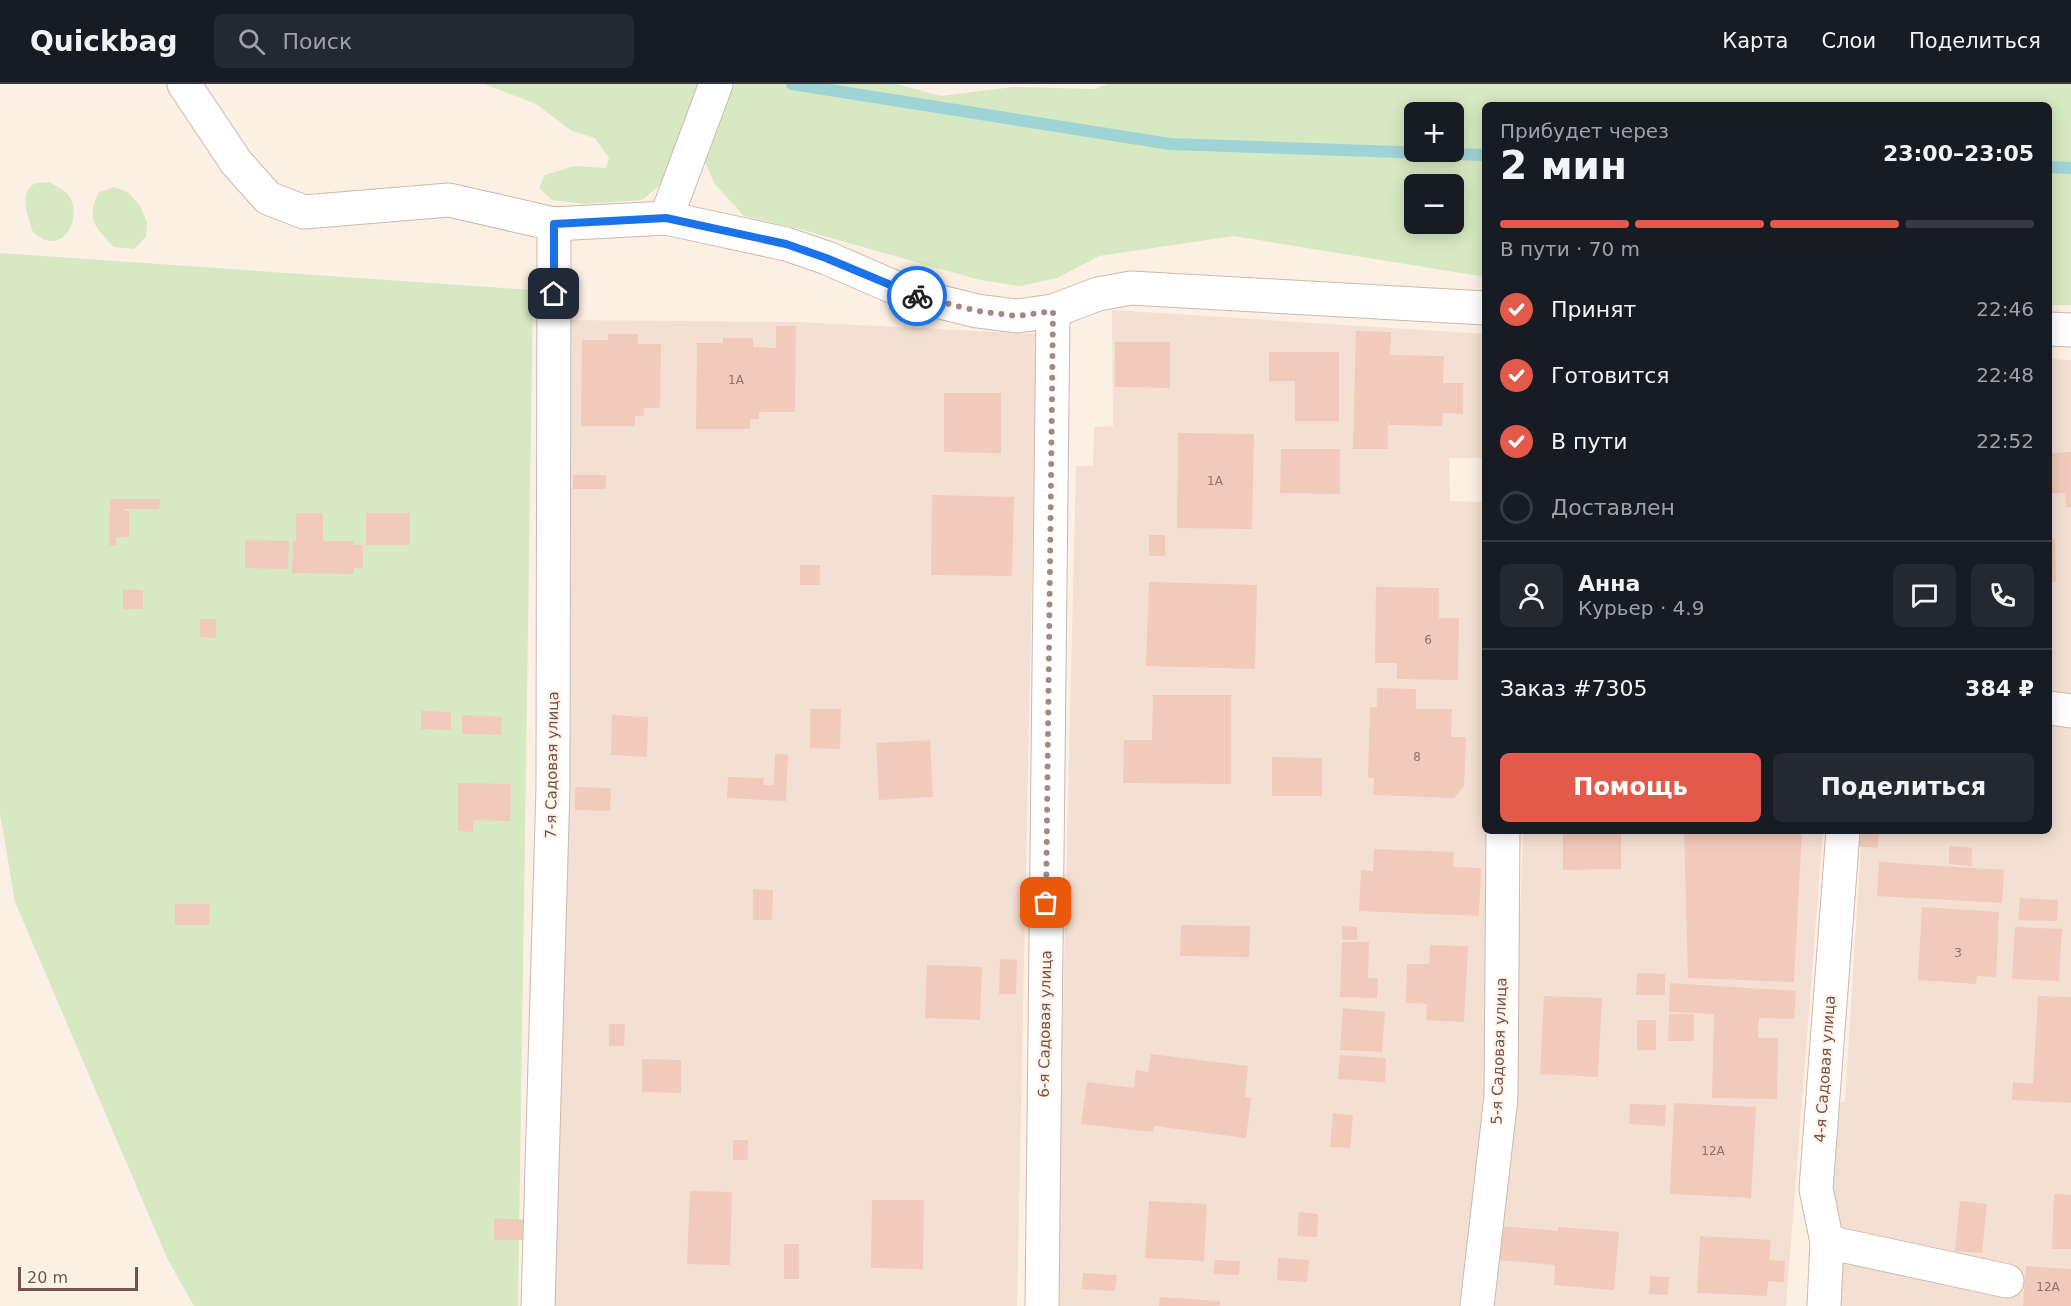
<!DOCTYPE html>
<html lang="ru">
<head>
<meta charset="utf-8">
<style>
  :root { --surface:#171b24; --page:#242831; --text:#f1f3f6; --muted:#9ea1a6; --line:#363941; --accent:#e45a4a }
  body { margin:0; font-family:"DejaVu Sans",sans-serif; background:var(--page); color:var(--text); height:100vh; display:flex; flex-direction:column; font-size:22px; white-space:nowrap }
  * { box-sizing:border-box; margin:0 }
  p { font-size:20px; color:var(--muted) }
  .icon { flex:none; width:33px; height:33px; fill:none; stroke:currentColor; stroke-width:2; stroke-linecap:round; stroke-linejoin:round }
  .map { position:relative; flex:1; overflow:hidden }
  .side { position:absolute; left:1482px; top:18px; width:570px; height:732px; display:flex; flex-direction:column; background:var(--surface); border-radius:9px; box-shadow:0 3px 15px #0003 }
  .side>* { flex:none }
  .controls { position:absolute; left:1404px; top:18px; display:grid; gap:12px }
  .controls a { display:grid; place-items:center; width:60px; height:60px; border-radius:9px; background:var(--surface); box-shadow:0 3px 15px #0003; font-size:30px }
  .scale { position:absolute; left:18px; bottom:15px; width:120px; box-sizing:border-box; padding-left:6px; border:3px solid #73534a; border-top:0; font-size:16px; line-height:21px; white-space:nowrap; color:#73534a; -webkit-text-stroke:4px #fff4e9; paint-order:stroke }
  .pin { position:absolute; display:grid; place-items:center; width:51px; height:51px; color:#fff; margin:-26px; border-radius:12px; box-shadow:0 3px 9px #0006 }
  .courier { position:absolute; display:grid; place-items:center; width:60px; height:60px; margin:-30px; border:4px solid #1a73e8; border-radius:50%; background:#fff; color:#222; box-shadow:0 2px 8px #0007 }
  .summary em { font-style:normal; font-weight:700 }
  .summary div { display:flex; flex-direction:column-reverse }
  .summary { display:flex; align-items:center; justify-content:space-between; height:102px; padding:0 18px }
  h1 { font-size:39px; font-weight:700; line-height:45px }
  .bar { display:grid; grid-template-columns:repeat(4,1fr); gap:9px 6px; align-content:center; height:72px; padding:0 18px }
  .bar i { height:8px; border-radius:4px; background:var(--line) }
  .bar .active { background:var(--accent) }
  .bar p { grid-column:span 4 }
  .line { display:flex; align-items:center; gap:15px; padding:0 18px; border-top:2px solid var(--line) }
  .line div { flex:1 }
  .round { display:grid; place-items:center; flex:none; width:63px; height:63px; border-radius:9px; background:var(--page) }
  ol { padding:0 18px; list-style:none }
  li { display:flex; align-items:center; gap:18px; height:66px }
  li p { margin-inline-start:auto }
  li .icon { padding:6px; border-radius:50%; background:var(--accent); color:#fff; stroke-width:4 }
  li:last-child { color:var(--muted) }
  li i { width:33px; height:33px; border:3px solid var(--line); border-radius:50% }
  .primary-button { display:flex; gap:12px; margin-top:auto; padding:12px 18px }
  .primary-button a { flex:1; height:69px; border-radius:9px; background:var(--accent); color:#fff; font-size:24px; font-weight:700; line-height:69px; text-align:center }
  .primary-button a+a { background:var(--page); color:var(--text) }
  header { display:flex; align-items:center; gap:36px; box-sizing:border-box; height:84px; padding:0 30px; background:var(--surface); border-bottom:2px solid var(--line) }
  header strong { font-size:28px }
  nav { display:flex; gap:33px; margin-inline-start:auto; font-size:21px }
  .search { width:420px; height:54px; background:var(--page); display:flex; align-items:center; gap:15px; box-sizing:border-box; padding:0 21px; border-radius:9px; color:var(--muted); font-size:22px }
  .map>svg:first-child { display:block }
  .residential { fill:#f3e0d2 }
  .green { fill:#d7e9c2; fill-rule:evenodd }
  .lines { fill:none; stroke-linecap:round; stroke-linejoin:round }
  .stream { stroke:#9fd4d6; stroke-width:12 }
  .building { fill:#f1cabb }
  .minor-casing { stroke:#cfb8ad; stroke-width:35 }
  .minor { stroke:#fff; stroke-width:33 }
  .done { stroke:#a38a80; stroke-width:6; stroke-dasharray:0 10.8 }
  .route { stroke:#1a73e8; stroke-width:8 }
  .labels { text-anchor:middle; stroke-width:4.5; stroke-linejoin:round; paint-order:stroke }
  .number-label { font-size:12px; fill:#927166 }
  .street-label { font-size:15px; fill:#73534a; stroke:#fff4e9 }
</style>
</head>
<body>
<header>
<strong>Quickbag</strong>
<div class="search"><svg class="icon" aria-label="search" viewBox="0 0 24 24"><circle cx="10" cy="10" r="6"/><path d="M15 15l6 6"/></svg>Поиск</div>
<nav><a>Карта</a><a>Слои</a><a>Поделиться</a></nav>
</header>
<div class="map">
<svg width="2071" height="1222" viewBox="0 0 2071 1222">
  <rect width="100%" height="100%" fill="#fcefe3"/>
  <!-- residential -->
  <g class="residential">
    <polygon points="1112,226 1485,250 1485,374 1449,374 1450,417 1482,418 1485,428 1485,747 1488,747 1484,1051 1462,1222 1056,1222 1076,382 1093,382 1094,343 1113,342"/>
    <polygon points="564,236 798,238 1037,250 1017,1222 553,1222"/>
    <polygon points="2049,275 2071,276 2071,616 2049,614"/>
    <polygon points="2049,633 2071,635 2071,1222 1831,1222 1838,1128 1830,1109 1835,1018 1845,1018 1862,747 2049,747"/>
    <polygon points="1523,747 1823,747 1786,1222 1490,1222 1514,1010"/>
  </g>
  <!-- green -->
  <g class="green">
    <path d="M 484,0 L 896,0 L 941,12 L 1013,3 L 1095,5 L 1108,0 L 2071,0 L 2071,221 L 2049,221 L 2049,21 L 1485,21 L 1485,193 L 1234,152 L 1099,172 L 1057,194 L 1020,202 L 980,196 L 799,145 L 744,132 L 714,99 L 691,45 L 675,62 L 661,100 L 642,116 L 585,120 L 552,116 L 539,104 L 545,91 L 574,82 L 606,84 L 609,74 L 595,54 L 572,47 L 536,20 ZM 1414,28 L 1454,28 L 1454,68 L 1414,68 ZM 1414,100 L 1454,100 L 1454,140 L 1414,140 Z"/>
    <path d="M 49,98 C 56,102 65,106 69,112 C 81,130 69,163 45,156 C 41,155 36,150 33,148 C 29,135 18,109 34,100 C 38,98 45,99 49,98 Z"/>
    <path d="M 114,103 L 128,108 L 140,122 L 147,138 L 146,153 L 134,165 L 114,163 C 95,143 85,135 99,108 Z"/>
    <polygon points="0,169 533,206 518,1222 194,1222 168,1176 15,818 0,729"/>
  </g>
  <g class="lines">
    <!-- stream -->
    <g class="stream">
      <polyline points="792,0 1170,60 1485,71"/>
      <polyline points="2049,83 2071,84"/>
    </g>
  </g>
  <!-- building -->
  <g class="building">
    <polygon points="776,242 796,242 795,328 759,328 759,335 750,335 750,345 696,345 697,259 723,259 723,254 753,254 753,263 776,264"/>
    <polygon points="1356,247 1391,248 1390,271 1444,272 1443,299 1463,299 1463,330 1443,329 1442,342 1389,341 1388,333 1388,365 1353,365"/>
    <polygon points="608,250 638,250 638,260 661,260 660,324 644,324 644,332 635,332 635,342 581,342 582,256 608,256"/>
    <polygon points="1115,258 1170,258 1170,304 1115,303"/>
    <polygon points="1269,268 1339,268 1339,337 1295,337 1295,297 1269,297"/>
    <polygon points="944,309 1001,309 1001,369 944,368"/>
    <polygon points="1178,349 1254,350 1252,445 1177,444"/>
    <polygon points="1281,365 1340,365 1340,410 1280,409"/>
    <polygon points="2071,368 2071,423 2066,423 2065,409 2051,409 2049,369"/>
    <rect x="573" y="391" width="33" height="14"/>
    <polygon points="932,411 1014,413 1012,492 931,491"/>
    <polygon points="110,415 160,415 159,425 125,425 125,427 129,427 129,453 116,453 116,461 109,461"/>
    <polygon points="296,429 323,429 323,457 354,457 354,461 363,461 363,484 354,484 354,490 292,489 293,457 296,457"/>
    <rect x="366" y="429" width="44" height="32"/>
    <rect x="1149" y="451" width="16" height="21"/>
    <polygon points="2049,455 2055,455 2056,498 2049,498"/>
    <polygon points="245,456 289,457 288,485 245,484"/>
    <rect x="800" y="481" width="20" height="20"/>
    <polygon points="1149,498 1257,501 1255,585 1146,582"/>
    <polygon points="1376,503 1439,504 1439,534 1459,534 1458,596 1397,595 1397,579 1375,579"/>
    <polygon points="123,505 143,506 143,525 123,525"/>
    <polygon points="200,535 216,535 216,554 200,553"/>
    <polygon points="1377,604 1416,605 1416,625 1452,625 1451,653 1466,653 1464,702 1454,714 1373,711 1374,694 1368,694 1370,623 1377,623"/>
    <polygon points="1153,611 1231,611 1231,700 1123,699 1124,656 1152,656"/>
    <polygon points="810,625 841,625 840,665 810,664"/>
    <polygon points="421,627 451,628 451,646 421,645"/>
    <polygon points="462,631 502,633 501,651 462,650"/>
    <polygon points="612,631 648,633 647,673 611,671"/>
    <polygon points="930,656 933,713 879,716 876,659"/>
    <polygon points="775,670 788,671 786,717 727,714 728,693 764,694 763,701 774,701"/>
    <polygon points="1272,673 1322,674 1322,712 1272,712"/>
    <polygon points="458,699 511,700 510,737 473,736 473,748 458,747"/>
    <polygon points="575,703 611,704 610,727 575,726"/>
    <polygon points="1563,747 1621,747 1621,785 1563,786"/>
    <polygon points="1684,747 1802,747 1794,898 1688,894"/>
    <polygon points="1857,747 1879,747 1878,764 1856,762"/>
    <polygon points="1949,762 1972,764 1972,782 1949,780"/>
    <polygon points="1374,765 1454,768 1453,783 1481,784 1479,832 1359,827 1361,786 1373,787"/>
    <polygon points="1879,778 2004,786 2002,819 1877,812"/>
    <polygon points="753,805 773,806 772,836 753,836"/>
    <polygon points="2020,814 2058,816 2057,837 2018,836"/>
    <polygon points="175,820 210,820 209,841 175,841"/>
    <polygon points="1922,823 1999,828 1996,893 1977,892 1976,900 1918,896"/>
    <polygon points="1181,841 1250,842 1249,873 1180,872"/>
    <polygon points="1342,842 1357,843 1357,856 1342,856"/>
    <polygon points="2015,843 2062,845 2059,897 2012,895"/>
    <polygon points="1342,858 1369,858 1368,894 1378,894 1377,914 1340,913"/>
    <polygon points="1430,861 1468,862 1464,938 1426,936 1427,920 1406,919 1407,880 1429,880"/>
    <polygon points="1000,875 1017,876 1016,910 999,910"/>
    <polygon points="927,881 982,883 980,936 925,934"/>
    <polygon points="1637,889 1665,890 1665,911 1636,911"/>
    <polygon points="1670,899 1796,907 1794,935 1759,934 1758,954 1778,954 1777,1015 1712,1014 1714,930 1669,928"/>
    <polygon points="1544,912 1602,914 1598,993 1540,990"/>
    <polygon points="2038,912 2071,913 2071,1019 2012,1016 2013,998 2033,1000"/>
    <polygon points="1343,924 1385,928 1382,968 1340,966"/>
    <polygon points="1669,930 1694,930 1694,957 1668,957"/>
    <rect x="1637" y="936" width="19" height="30"/>
    <polygon points="609,940 625,940 624,962 609,962"/>
    <polygon points="1151,970 1248,982 1245,1013 1251,1014 1246,1054 1154,1042 1153,1048 1081,1040 1087,998 1134,1004 1136,986 1148,988"/>
    <polygon points="1340,971 1386,974 1385,998 1338,995"/>
    <polygon points="642,975 681,976 681,1009 642,1008"/>
    <polygon points="1674,1019 1756,1023 1751,1114 1670,1110"/>
    <polygon points="1630,1020 1666,1021 1665,1042 1629,1040"/>
    <polygon points="1333,1029 1353,1031 1350,1064 1330,1063"/>
    <rect x="733" y="1056" width="15" height="20"/>
    <polygon points="690,1107 732,1108 730,1181 687,1180"/>
    <polygon points="2054,1110 2071,1111 2071,1165 2052,1165"/>
    <polygon points="872,1116 924,1116 923,1185 871,1184"/>
    <polygon points="1149,1117 1207,1120 1204,1177 1145,1174"/>
    <polygon points="1960,1117 1987,1120 1982,1169 1955,1167"/>
    <polygon points="1299,1128 1318,1130 1317,1153 1297,1152"/>
    <polygon points="494,1134 528,1136 528,1156 494,1156"/>
    <polygon points="1502,1142 1558,1147 1558,1143 1619,1148 1614,1206 1554,1201 1555,1181 1499,1176"/>
    <polygon points="1700,1152 1771,1156 1769,1176 1785,1177 1784,1198 1768,1197 1767,1212 1697,1209"/>
    <rect x="784" y="1160" width="15" height="35"/>
    <polygon points="1278,1174 1309,1176 1307,1198 1277,1196"/>
    <polygon points="1215,1176 1240,1177 1239,1191 1213,1190"/>
    <polygon points="2026,1182 2071,1185 2071,1222 2023,1222"/>
    <polygon points="1083,1189 1117,1191 1115,1207 1082,1205"/>
    <polygon points="1650,1192 1669,1193 1668,1211 1649,1210"/>
    <polygon points="1160,1213 1220,1217 1220,1222 1159,1222"/>
  </g>
  <g class="lines">
    <!-- minor casing -->
    <g class="minor-casing">
      <g id="minor">
        <polyline points="184,0 236,78 268,114 304,128 449,116 554,140 666,134 786,160 827,174 912,211 977,227 1017,232 1053,227 1098,210 1131,204 1485,224"/>
        <polyline points="666,134 716,0"/>
        <polyline points="2049,245 2071,246"/>
        <polyline points="2049,624 2071,627"/>
        <polyline points="1827,1158 2007,1197"/>
        <polyline points="538,1222 553,703 554,140"/>
        <polyline points="1042,1222 1053,227"/>
        <polyline points="1477,1222 1501,1013 1503,747"/>
        <polyline points="1824,1222 1827,1158 1816,1105 1843,747"/>
      </g>
    </g>
    <!-- minor -->
    <use href="#minor" class="minor"/>
  </g>
  <g class="lines">
    <!-- done -->
    <polyline class="done" points="917,212 977,227 1017,232 1053,227 1046,819"/>
    <!-- route -->
    <polyline class="route" points="554,210 554,140 666,134 786,160 826,174 917,212"/>
  </g>
  <g class="labels">
    <!-- number labels -->
    <g class="number-label">
      <text x="736" y="300">1А</text>
      <text x="1215" y="401">1А</text>
      <text x="1428" y="560">6</text>
      <text x="1417" y="677">8</text>
      <text x="1958" y="873">3</text>
      <text x="1713" y="1071">12А</text>
      <text x="2048" y="1207">12А</text>
    </g>
    <!-- street labels -->
    <g class="street-label">
      <text transform="translate(552 681) rotate(-89)" y="5">7-я Садовая улица</text>
      <text transform="translate(1045 940) rotate(-89)" y="5">6-я Садовая улица</text>
      <text transform="translate(1499 967) rotate(-88)" y="5">5-я Садовая улица</text>
      <text transform="translate(1825 985) rotate(-86)" y="5">4-я Садовая улица</text>
    </g>
  </g>
</svg>
<div class="controls">
<a>+</a>
<a>−</a>
</div>
<div class="scale">20 m</div>
<div class="pin" style="left:1046px;top:819px;background:#ea580c"><svg class="icon" aria-label="bag" viewBox="0 0 24 24"><path d="M5 8h14l-1 12H6zM9 8a3 3 0 0 1 6 0"/></svg></div>
<div class="pin" style="left:554px;top:210px;background:#1f2937"><svg class="icon" aria-label="home" viewBox="0 0 24 24"><path d="M3 11l9-7 9 7M6 9v11h12V9"/></svg></div>
<div class="courier" style="left:917px;top:212px"><svg class="icon" aria-label="bike" viewBox="0 0 24 24"><circle cx="6" cy="16" r="4"/><circle cx="18" cy="16" r="4"/><path d="M6 16l4-8h5l3 8M10 8l3 8H6M13 5h3"/></svg></div>
<section class="side">
<div class="summary"><div><h1>2 мин</h1><p>Прибудет через</p></div><em>23:00–23:05</em></div>
<div class="bar"><i class="active"></i><i class="active"></i><i class="active"></i><i></i><p>В пути · 70 m</p></div>
<ol>
<li><svg class="icon" aria-label="check" viewBox="0 0 24 24"><path d="M5 12l5 5 9-10"/></svg>Принят<p>22:46</p></li>
<li><svg class="icon" aria-label="check" viewBox="0 0 24 24"><path d="M5 12l5 5 9-10"/></svg>Готовится<p>22:48</p></li>
<li><svg class="icon" aria-label="check" viewBox="0 0 24 24"><path d="M5 12l5 5 9-10"/></svg>В пути<p>22:52</p></li>
<li><i></i>Доставлен</li>
</ol>
<div class="line" style="height:108px"><a class="round"><svg class="icon" aria-label="person" viewBox="0 0 24 24"><circle cx="12" cy="8" r="4"/><path d="M4 21q1-7 8-7t8 7"/></svg></a><div><b>Анна</b><p>Курьер · 4.9</p></div><a class="round"><svg class="icon" aria-label="chat" viewBox="0 0 24 24"><path d="M4 5h16v11H9l-5 4z"/></svg></a><a class="round"><svg class="icon" aria-label="phone" viewBox="0 0 24 24"><path d="M5 4h4l2 5-3 2q2 4 5 5l2-3 5 2v4C11 20 4 13 5 4z"/></svg></a></div>
<div class="line" style="height:78px"><div>Заказ #7305</div><b>384 ₽</b></div>
<div class="primary-button"><a>Помощь</a><a>Поделиться</a></div>
</section>
</div>
</body>
</html>
